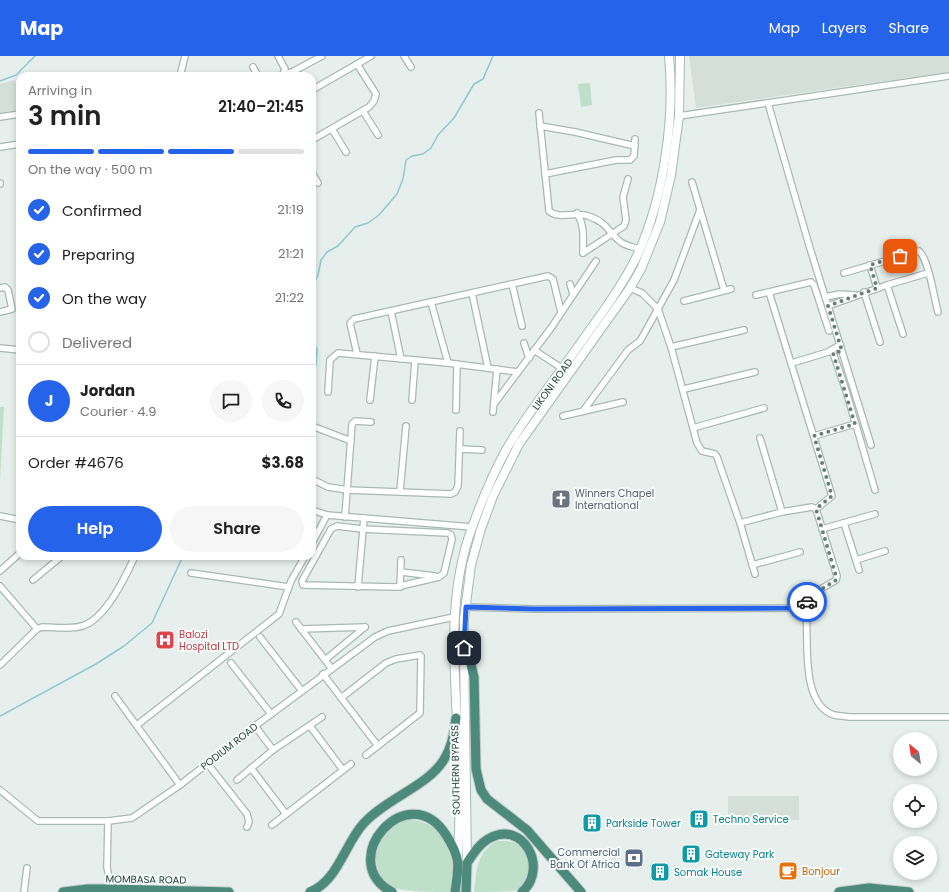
<!DOCTYPE html>
<html lang="en">
<head>
<meta charset="utf-8">
<style>
  :root { --surface:#fff; --page:#f6f6f6; --text:#222; --muted:#767676; --line:#e0e0e0; --accent:#2563eb }
  body { margin:0; font-family:Poppins,sans-serif; background:var(--page); color:var(--text); height:100vh; display:flex; flex-direction:column; font-size:15px; white-space:nowrap }
  * { box-sizing:border-box; margin:0 }
  p { font-size:13px; color:var(--muted) }
  .icon { flex:none; width:22px; height:22px; fill:none; stroke:currentColor; stroke-width:2; stroke-linecap:round; stroke-linejoin:round }
  .map { position:relative; flex:1; overflow:hidden }
  .drawer { position:absolute; left:16px; top:16px; width:300px; height:488px; display:flex; flex-direction:column; background:var(--surface); border-radius:12px; box-shadow:0 2px 6px #0003 }
  .drawer>* { flex:none }
  .needle { width:26px; rotate:330deg }
  .fabs { position:absolute; left:893px; top:676px; display:grid; gap:8px }
  .fabs a { display:grid; place-items:center; width:44px; height:44px; border-radius:50%; background:var(--surface); box-shadow:0 2px 6px #0003; font-size:20px }
  .pin { position:absolute; display:grid; place-items:center; width:34px; height:34px; color:#fff; margin:-17px; border-radius:8px; box-shadow:0 2px 6px #0006 }
  .courier { position:absolute; display:grid; place-items:center; width:40px; height:40px; margin:-20px; border:3px solid #2563eb; border-radius:50%; background:#fff; color:#222; box-shadow:0 1px 5px #0007 }
  .summary em { font-style:normal; font-weight:600 }
  .summary div { display:flex; flex-direction:column-reverse }
  .summary { display:flex; align-items:center; justify-content:space-between; height:68px; padding:0 12px }
  h1 { font-size:26px; font-weight:600; line-height:30px }
  .bar { display:grid; grid-template-columns:repeat(4,1fr); gap:6px 4px; align-content:center; height:48px; padding:0 12px }
  .bar i { height:5px; border-radius:3px; background:var(--line) }
  .bar .active { background:var(--accent) }
  .bar p { grid-column:span 4 }
  .line { display:flex; align-items:center; gap:10px; padding:0 12px; border-top:1px solid var(--line) }
  .line div { flex:1 }
  .round { display:grid; place-items:center; flex:none; width:42px; height:42px; border-radius:21px; background:var(--page) }
  ol { padding:0 12px; list-style:none }
  li { display:flex; align-items:center; gap:12px; height:44px }
  li p { margin-inline-start:auto }
  li .icon { padding:4px; border-radius:50%; background:var(--accent); color:#fff; stroke-width:4 }
  li:last-child { color:var(--muted) }
  li i { width:22px; height:22px; border:2px solid var(--line); border-radius:50% }
  .action { display:flex; gap:8px; margin-top:auto; padding:8px 12px }
  .action a { flex:1; height:46px; border-radius:24px; background:var(--accent); color:#fff; font-size:16px; font-weight:600; line-height:46px; text-align:center }
  .action a+a { background:var(--page); color:var(--text) }
  header { display:flex; align-items:center; gap:24px; box-sizing:border-box; height:56px; padding:0 20px; background:var(--accent); color:#fff }
  header strong { font-size:19px }
  nav { display:flex; gap:22px; margin-inline-start:auto; font-size:14px }
  .map>svg:first-child { display:block }
  .built { fill:#d4dfda }
  .green { fill:#bfe0c8 }
  .lines { fill:none; stroke-linecap:round; stroke-linejoin:round }
  .stream { stroke:#8ec9d4; stroke-width:1.5 }
  .minor-casing { stroke:#a8b8b2; stroke-width:8 }
  .secondary-casing { stroke:#a4bbb3; stroke-width:10 }
  .trunk-casing { stroke:#c2cac8; stroke-width:11 }
  .minor { stroke:#fff; stroke-width:5.5 }
  .secondary { stroke:#fff; stroke-width:8 }
  .trunk { stroke:#4c8a7c; stroke-width:9 }
  .done { stroke:#687f78; stroke-width:4; stroke-dasharray:0 7.2 }
  .route { stroke:#2563eb; stroke-width:5 }
  .labels { text-anchor:middle; stroke-width:4; stroke-linejoin:round; paint-order:stroke }
  .street-label { font-size:10px; fill:#24423a; stroke:#f7fbf9 }
  .worship-label { font-size:10px; fill:#5b616d; stroke:#f7fbf9; text-anchor:start }
  .health-label { font-size:10px; fill:#be3a42; stroke:#f7fbf9; text-anchor:start }
  .culture-label { font-size:10px; fill:#0d838f; stroke:#f7fbf9; text-anchor:start }
  .service-label { font-size:10px; fill:#4e5e75; stroke:#f7fbf9; text-anchor:end }
  .food-label { font-size:10px; fill:#c56008; stroke:#f7fbf9; text-anchor:start }
</style>
</head>
<body>
<header>
<strong>Map</strong>
<nav><a>Map</a><a>Layers</a><a>Share</a></nav>
</header>
<div class="map">
<svg width="949" height="836" viewBox="0 0 949 836">
  <rect width="100%" height="100%" fill="#e6efeb"/>
  <!-- built -->
  <g class="built">
    <polygon points="689,0 949,0 949,16 696,52"/>
    <polygon points="15,24 20,37 20,57 0,59 0,28"/>
    <polygon points="728,740 799,740 799,764 728,763"/>
  </g>
  <!-- green -->
  <g class="green">
    <polygon points="590,27 592,49 581,51 578,28"/>
    <polygon points="0,351 4,351 0,424"/>
    <path d="M 407,764 C 429,763 449,779 452,802 C 454,812 450,825 450,836 C 432,836 410,836 394,832 C 373,822 371,792 385,776 C 391,769 399,767 407,764 Z"/>
    <path d="M 497,785 C 504,785 512,784 518,789 C 532,799 534,825 518,834 C 507,836 486,836 474,836 C 477,814 476,797 497,785 Z"/>
  </g>
  <g class="lines">
    <!-- stream -->
    <g class="stream">
      <polyline points="0,25 16,19 35,0"/>
      <polyline points="312,231 318,219 321,204 327,196 338,190 355,171 368,167 379,159 397,138 403,123 406,104 412,100 423,98 431,92 438,79 454,62 474,28 483,23 493,0"/>
      <polyline points="312,286 317,293 316,309 312,319"/>
      <polyline points="0,660 96,608 124,590 152,567 183,500"/>
    </g>
    <!-- minor casing -->
    <g class="minor-casing">
      <g id="minor">
        <polyline points="278,0 285,13 283,18"/>
        <polyline points="404,0 411,11"/>
        <polyline points="253,11 258,20"/>
        <polyline points="180,20 185,0"/>
        <polyline points="280,20 294,15 322,0"/>
        <polyline points="312,34 371,0"/>
        <polyline points="768,47 809,189 871,389"/>
        <polyline points="363,55 378,79"/>
        <path d="M 539,57 L 549,155 C 559,164 576,155 588,160 C 608,166 608,177 622,187 C 627,190 634,191 639,193"/>
        <polyline points="679,60 949,20"/>
        <polyline points="0,61 20,58"/>
        <polyline points="540,70 575,76 635,90"/>
        <polyline points="332,73 346,96"/>
        <polyline points="312,84 369,51 374,45 376,38 357,8"/>
        <polyline points="0,91 20,88"/>
        <polyline points="312,117 318,127"/>
        <polyline points="545,118 616,104 630,104 634,100 635,83"/>
        <polyline points="692,126 724,234"/>
        <polyline points="0,127 0,128"/>
        <path d="M 577,157 C 585,170 583,182 583,197"/>
        <polyline points="583,197 624,170 626,164 623,141 628,123"/>
        <polyline points="870,209 877,232"/>
        <path d="M 844,217 L 919,195 C 929,204 934,242 938,256"/>
        <polyline points="512,228 522,270"/>
        <polyline points="570,228 573,238"/>
        <polyline points="887,229 903,278"/>
        <polyline points="0,232 5,231 8,234 12,253 0,256"/>
        <polyline points="630,232 642,237 658,253 671,291 697,387 702,395 715,398 717,401 740,467 755,518"/>
        <polyline points="769,236 832,440 816,453"/>
        <polyline points="864,236 880,286"/>
        <polyline points="472,237 488,312"/>
        <polyline points="756,239 811,226 814,229 829,275"/>
        <polyline points="825,241 840,238 855,239"/>
        <polyline points="684,245 731,233"/>
        <polyline points="431,246 448,307"/>
        <polyline points="828,250 887,229 928,217"/>
        <polyline points="391,255 401,303"/>
        <polyline points="524,287 529,302"/>
        <polyline points="671,291 744,274"/>
        <polyline points="0,292 20,294"/>
        <polyline points="534,294 563,313"/>
        <polyline points="833,297 846,335 875,434"/>
        <polyline points="357,298 350,267 354,263 548,220 553,223 561,256"/>
        <polyline points="792,307 828,296 840,289"/>
        <polyline points="684,333 755,316"/>
        <polyline points="328,336 330,304 338,297 448,307 518,316"/>
        <polyline points="370,344 375,300"/>
        <polyline points="412,344 415,305"/>
        <polyline points="494,348 551,272 596,205"/>
        <polyline points="456,354 457,308"/>
        <polyline points="583,355 628,294 640,285 644,278 674,224 700,154"/>
        <polyline points="493,356 497,313"/>
        <polyline points="563,360 623,346"/>
        <polyline points="312,370 351,385"/>
        <polyline points="693,372 764,352"/>
        <polyline points="814,380 855,368"/>
        <polyline points="760,382 782,456"/>
        <polyline points="460,393 482,394"/>
        <polyline points="312,423 328,431 348,434 451,438 455,436 458,430 460,375"/>
        <polyline points="400,435 406,370"/>
        <polyline points="312,454 327,459 472,471"/>
        <polyline points="0,460 20,464"/>
        <polyline points="345,461 352,368 355,365 371,366"/>
        <polyline points="740,467 782,456 812,451 816,453 837,520 836,524 814,537 801,552"/>
        <polyline points="844,467 859,514"/>
        <polygon points="337,470 362,473 448,477 451,479 452,483 444,517 439,521 396,531 303,529 302,525 331,473"/>
        <polyline points="822,473 875,458"/>
        <polyline points="312,487 327,459"/>
        <polyline points="856,504 885,495"/>
        <polyline points="752,509 800,496"/>
        <polyline points="0,515 20,497"/>
        <polyline points="401,516 435,520"/>
        <polyline points="191,517 289,531"/>
        <polyline points="33,524 62,500"/>
        <polyline points="0,530 37,573"/>
        <polyline points="358,531 364,462"/>
        <polyline points="400,531 401,504"/>
        <path d="M 466,551 L 534,553 L 801,552 L 806,557 C 809,585 800,648 834,659 C 838,660 844,660 849,661 L 949,661"/>
        <polyline points="296,566 332,613"/>
        <polyline points="301,573 365,571"/>
        <polyline points="260,581 302,635"/>
        <polyline points="325,604 365,571"/>
        <polyline points="231,607 271,658"/>
        <path d="M 0,609 L 37,573 L 42,571 C 55,571 74,574 85,569 C 106,561 126,520 135,500"/>
        <polyline points="323,618 378,690"/>
        <polyline points="115,640 180,729"/>
        <polyline points="341,642 386,607 396,603 420,599 421,600 420,657 366,699"/>
        <polyline points="137,669 279,558 291,525 305,500"/>
        <polyline points="255,670 273,694 322,661"/>
        <polyline points="310,670 343,714"/>
        <polyline points="207,707 247,758 249,766 247,771"/>
        <polyline points="251,712 286,758"/>
        <polyline points="237,724 273,694"/>
        <polyline points="0,734 38,765 108,765 132,762 180,729 255,670 375,581 388,575 454,561"/>
        <polyline points="108,765 107,811 111,833"/>
        <polyline points="272,769 351,708"/>
        <polyline points="24,836 27,812"/>
      </g>
    </g>
    <!-- secondary casing -->
    <g class="secondary-casing">
      <g id="secondary">
        <path d="M 458,802 C 460,763 460,725 458,686 C 455,613 446,539 473,469 C 482,444 493,418 506,394 C 528,356 557,321 582,285 C 602,257 623,229 638,198 C 664,140 675,63 669,0"/>
        <polyline points="467,807 464,592 464,563 471,509 481,473 493,440 519,388 630,232 641,213 660,166 671,119 679,60 680,0"/>
      </g>
    </g>
    <!-- trunk casing -->
    <g class="trunk-casing">
      <g id="trunk">
        <polyline points="464,592 471,609 474,621 476,713 481,734 487,743 527,774 581,836"/>
        <polyline points="63,836 88,833 111,833 229,836"/>
        <path d="M 310,836 C 338,825 345,787 364,767 C 386,743 427,730 443,705 C 452,692 454,677 456,662"/>
        <path d="M 392,836 C 334,805 408,719 446,779 C 461,802 459,809 455,836"/>
        <path d="M 466,836 L 467,807 C 473,798 480,787 490,782 C 523,764 549,812 522,836"/>
        <polyline points="839,836 869,832 909,836"/>
      </g>
    </g>
    <!-- minor -->
    <use href="#minor" class="minor"/>
    <!-- secondary -->
    <use href="#secondary" class="secondary"/>
    <!-- trunk -->
    <use href="#trunk" class="trunk"/>
  </g>
  <g class="lines">
    <!-- done -->
    <polyline class="done" points="807,546 814,538 836,524 836,520 816,453 832,440 814,380 855,368 833,297 842,295 828,250 877,232 870,209 900,200"/>
    <!-- route -->
    <polyline class="route" points="464,592 466,551 534,553 801,552 807,546"/>
  </g>
  <!-- icons -->
  <defs>
    <g id="church-square" transform="scale(1)"><rect x="-9" y="-9" width="18" height="18" rx="4" fill="#6b7280" stroke="#f7fbf9"/><path d="M-1.2-6h2.4v3.5h3.3v2.4h-3.3V6h-2.4V-.1h-3.3v-2.4h3.3Z" fill="#fff"/></g>
    <g id="hospital-square" transform="scale(1)"><rect x="-9" y="-9" width="18" height="18" rx="4" fill="#e0444e" stroke="#f7fbf9"/><path d="M-5-5h3v3.5h4V-5h3V5h-3V1.5h-4V5h-3Z" fill="#fff"/></g>
    <g id="building-square" transform="scale(1)"><rect x="-9" y="-9" width="18" height="18" rx="4" fill="#0f9aa8" stroke="#f7fbf9"/><path d="M-4-6H4V6H1V3H-1V6H-4ZM-2.5-4.3h1.7v1.8h-1.7ZM.8-4.3h1.7v1.8H.8ZM-2.5-1h1.7V.8h-1.7ZM.8-1h1.7V.8H.8Z" fill="#fff"/></g>
    <g id="bank-square" transform="scale(1)"><rect x="-9" y="-9" width="18" height="18" rx="4" fill="#5c6f8a" stroke="#f7fbf9"/><path d="M-6-4H6V4H-6ZM0-2.3a2.3 2.3 0 1 0 0 4.6a2.3 2.3 0 1 0 0-4.6Z" fill="#fff"/></g>
    <g id="cafe-square" transform="scale(1)"><rect x="-9" y="-9" width="18" height="18" rx="4" fill="#e8710a" stroke="#f7fbf9"/><path d="M-5.5-4.5H6V0H3Q3 3.5 0 3.5H-2.5Q-5.5 3.5-5.5 0ZM3-3.2v2h1.7v-2ZM-6 4.5H4V6H-6Z" fill="#fff"/></g>
  </defs>
  <g fill-rule="evenodd">
    <use href="#church-square" x="561" y="443"/>
    <use href="#hospital-square" x="165" y="584"/>
    <use href="#building-square" x="699" y="763"/>
    <use href="#building-square" x="592" y="767"/>
    <use href="#building-square" x="691" y="798"/>
    <use href="#bank-square" x="634" y="802"/>
    <use href="#cafe-square" x="788" y="815"/>
    <use href="#building-square" x="660" y="816"/>
  </g>
  <g class="labels">
    <!-- street labels -->
    <g class="street-label">
      <text transform="translate(552 328) rotate(-54)" y="4">LIKONI ROAD</text>
      <text transform="translate(229 690) rotate(-38)" y="4">PODIUM ROAD</text>
      <text transform="translate(455 714) rotate(-91)" y="4">SOUTHERN BYPASS</text>
      <text transform="translate(146 823) rotate(1)" y="4">MOMBASA ROAD</text>
    </g>
    <!-- worship labels -->
    <g class="worship-label">
      <text x="575" y="441">Winners Chapel<tspan x="575" dy="12">International</tspan></text>
    </g>
    <!-- health labels -->
    <g class="health-label">
      <text x="179" y="582">Balozi<tspan x="179" dy="12">Hospital LTD</tspan></text>
    </g>
    <!-- culture labels -->
    <g class="culture-label">
      <text x="713" y="767">Techno Service</text>
      <text x="606" y="771">Parkside Tower</text>
      <text x="705" y="802">Gateway Park</text>
      <text x="674" y="820">Somak House</text>
    </g>
    <!-- service labels -->
    <g class="service-label">
      <text x="620" y="800">Commercial<tspan x="620" dy="12">Bank Of Africa</tspan></text>
    </g>
    <!-- food labels -->
    <g class="food-label">
      <text x="802" y="819">Bonjour</text>
    </g>
  </g>
</svg>
<div class="fabs">
<a><svg class="needle" viewBox="-14 -14 28 28"><path d="M0-13l5 13h-10z" fill="#e53935"/><path d="M0 13l5-13h-10z" fill="#767676"/></svg></a>
<a><svg class="icon" aria-label="locate" viewBox="0 0 24 24"><circle cx="12" cy="12" r="6"/><path d="M12 2v4M12 18v4M2 12h4M18 12h4"/></svg></a>
<a><svg class="icon" aria-label="layers" viewBox="0 0 24 24"><path d="M12 4l9 5-9 5-9-5zM3 14l9 5 9-5"/></svg></a>
</div>
<div class="pin" style="left:900px;top:200px;background:#ea580c"><svg class="icon" aria-label="bag" viewBox="0 0 24 24"><path d="M5 8h14l-1 12H6zM9 8a3 3 0 0 1 6 0"/></svg></div>
<div class="pin" style="left:464px;top:592px;background:#1f2937"><svg class="icon" aria-label="home" viewBox="0 0 24 24"><path d="M3 11l9-7 9 7M6 9v11h12V9"/></svg></div>
<div class="courier" style="left:807px;top:546px"><svg class="icon" aria-label="car" viewBox="0 0 24 24"><path d="M5 17H2v-5l4-1 3-4h7l3 4 3 1v5h-3M9 17h6M6 11h13"/><circle cx="7" cy="17" r="2"/><circle cx="17" cy="17" r="2"/></svg></div>
<section class="drawer">
<div class="summary"><div><h1>3 min</h1><p>Arriving in</p></div><em>21:40–21:45</em></div>
<div class="bar"><i class="active"></i><i class="active"></i><i class="active"></i><i></i><p>On the way · 500 m</p></div>
<ol>
<li><svg class="icon" aria-label="check" viewBox="0 0 24 24"><path d="M5 12l5 5 9-10"/></svg>Confirmed<p>21:19</p></li>
<li><svg class="icon" aria-label="check" viewBox="0 0 24 24"><path d="M5 12l5 5 9-10"/></svg>Preparing<p>21:21</p></li>
<li><svg class="icon" aria-label="check" viewBox="0 0 24 24"><path d="M5 12l5 5 9-10"/></svg>On the way<p>21:22</p></li>
<li><i></i>Delivered</li>
</ol>
<div class="line" style="height:72px"><b class="round" style="background:var(--accent);color:#fff">J</b><div><b>Jordan</b><p>Courier · 4.9</p></div><a class="round"><svg class="icon" aria-label="chat" viewBox="0 0 24 24"><path d="M4 5h16v11H9l-5 4z"/></svg></a><a class="round"><svg class="icon" aria-label="phone" viewBox="0 0 24 24"><path d="M5 4h4l2 5-3 2q2 4 5 5l2-3 5 2v4C11 20 4 13 5 4z"/></svg></a></div>
<div class="line" style="height:52px"><div>Order #4676</div><b>$3.68</b></div>
<div class="action"><a>Help</a><a>Share</a></div>
</section>
</div>
</body>
</html>
